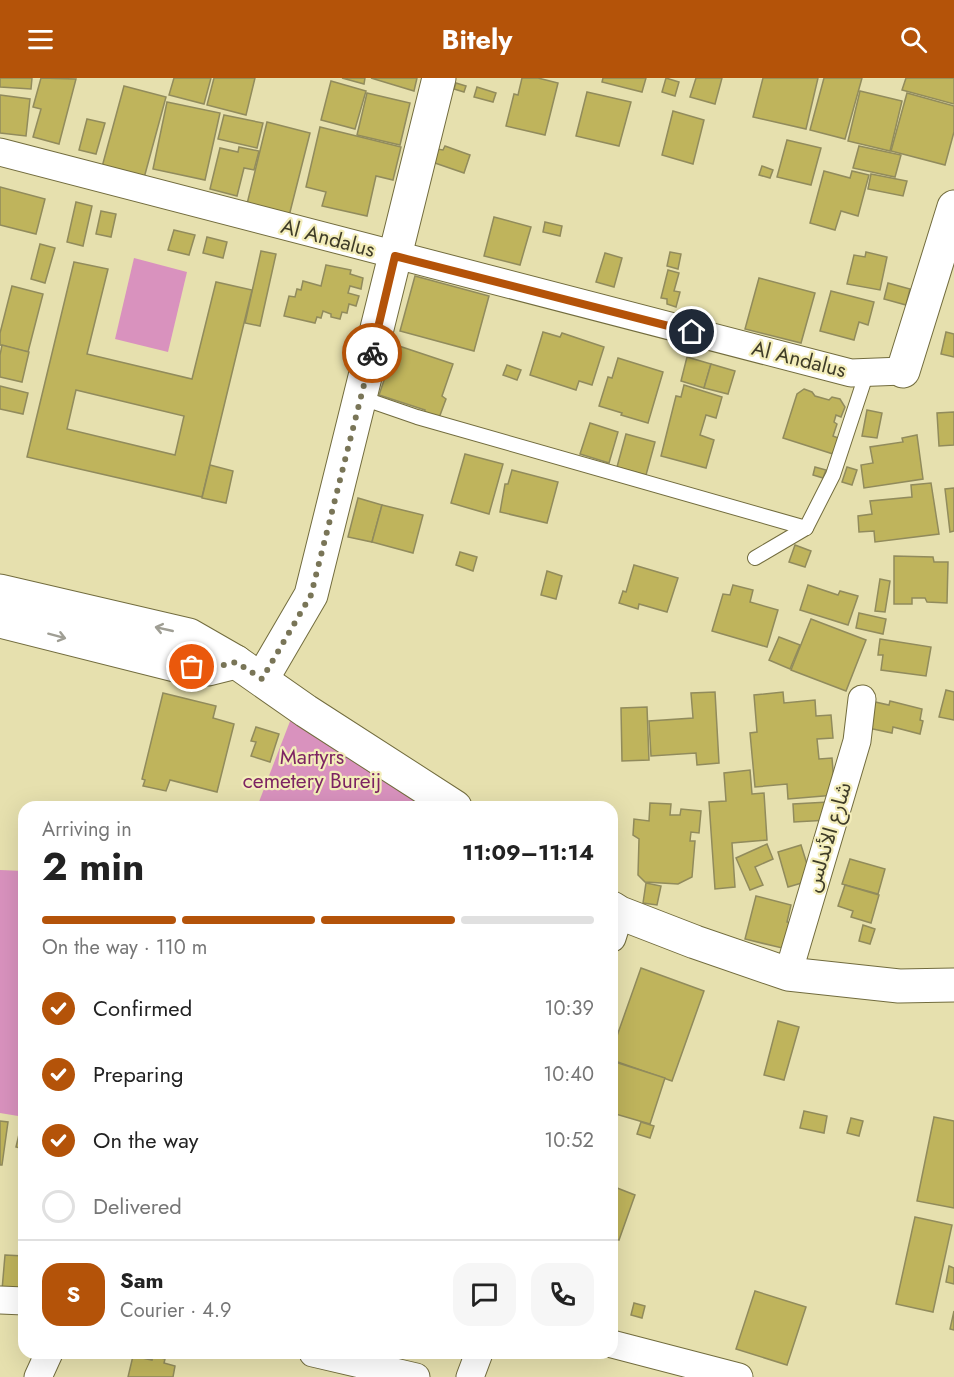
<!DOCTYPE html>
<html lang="en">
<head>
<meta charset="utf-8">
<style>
  :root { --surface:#fff; --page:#f6f6f6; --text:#222; --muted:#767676; --line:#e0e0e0; --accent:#b45309 }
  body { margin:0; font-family:Jost,"Noto Sans Arabic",sans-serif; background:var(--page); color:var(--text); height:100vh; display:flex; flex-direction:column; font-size:22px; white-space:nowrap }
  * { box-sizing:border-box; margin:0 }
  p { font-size:20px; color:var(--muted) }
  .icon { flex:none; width:33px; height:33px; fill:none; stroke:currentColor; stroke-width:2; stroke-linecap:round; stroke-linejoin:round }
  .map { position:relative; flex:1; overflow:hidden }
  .side { position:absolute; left:18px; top:723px; width:600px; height:558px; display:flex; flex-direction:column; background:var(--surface); border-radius:18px; box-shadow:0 6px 24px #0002 }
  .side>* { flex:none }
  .pin { position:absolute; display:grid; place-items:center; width:51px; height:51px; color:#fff; margin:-26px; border:3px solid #fff; border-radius:50%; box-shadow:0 2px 6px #0007 }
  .courier { position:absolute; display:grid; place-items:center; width:60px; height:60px; margin:-30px; border:4px solid #b45309; border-radius:50%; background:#fff; color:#222; box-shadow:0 2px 8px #0007 }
  .summary em { font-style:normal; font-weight:700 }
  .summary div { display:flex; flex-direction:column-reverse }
  .summary { display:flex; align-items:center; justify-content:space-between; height:102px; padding:0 24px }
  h1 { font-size:39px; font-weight:700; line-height:45px }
  .bar { display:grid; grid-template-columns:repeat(4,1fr); gap:9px 6px; align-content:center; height:72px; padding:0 24px }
  .bar i { height:8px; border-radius:4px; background:var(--line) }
  .bar .active { background:var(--accent) }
  .bar p { grid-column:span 4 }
  .line { display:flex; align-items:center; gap:15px; padding:0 24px; border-top:2px solid var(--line) }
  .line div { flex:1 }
  .round { display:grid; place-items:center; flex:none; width:63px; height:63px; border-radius:18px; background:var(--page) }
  ol { padding:0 24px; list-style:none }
  li { display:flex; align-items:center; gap:18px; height:66px }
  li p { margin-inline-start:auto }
  li .icon { padding:6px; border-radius:50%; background:var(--accent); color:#fff; stroke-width:4 }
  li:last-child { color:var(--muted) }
  li i { width:33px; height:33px; border:3px solid var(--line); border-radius:50% }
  header { display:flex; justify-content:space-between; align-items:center; height:78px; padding:0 24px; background:var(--accent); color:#fff; font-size:27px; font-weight:700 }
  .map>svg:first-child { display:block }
  .green { fill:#d992be }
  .building { fill:#bfb45c; stroke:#918b5c; stroke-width:1.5; fill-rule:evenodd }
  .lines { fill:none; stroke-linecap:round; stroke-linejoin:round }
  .service-casing { stroke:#726c3e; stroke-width:16 }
  .minor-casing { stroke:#726c3e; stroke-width:29 }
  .tertiary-casing { stroke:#726c3e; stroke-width:35 }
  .service { stroke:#fff; stroke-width:14 }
  .minor { stroke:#fff; stroke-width:27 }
  .tertiary { stroke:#fff; stroke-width:33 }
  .oneway { stroke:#9f9e94 }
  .done { stroke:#797557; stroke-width:6; stroke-dasharray:0 10.8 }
  .route { stroke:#b45309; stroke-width:8 }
  .labels { text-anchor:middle; stroke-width:4.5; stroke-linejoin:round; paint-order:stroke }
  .street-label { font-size:21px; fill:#3f3c28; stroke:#f3edba }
  .park-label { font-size:21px; fill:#7d2462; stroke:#f3edba }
</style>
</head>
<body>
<header><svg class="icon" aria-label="menu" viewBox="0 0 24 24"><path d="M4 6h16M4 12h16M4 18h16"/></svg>Bitely<svg class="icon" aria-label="search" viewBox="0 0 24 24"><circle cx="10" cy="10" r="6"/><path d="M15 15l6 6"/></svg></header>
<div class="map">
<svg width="954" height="1299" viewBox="0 0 954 1299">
  <rect width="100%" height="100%" fill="#e6e0ae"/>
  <!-- green -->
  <g class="green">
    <polygon points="134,180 187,194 168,274 115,261"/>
    <polygon points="292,638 454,729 257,729"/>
    <polygon points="0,792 24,793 24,1039 0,1035"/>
  </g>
  <!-- building -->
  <g class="building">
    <polygon points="0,0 32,0 31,11 0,9"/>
    <polygon points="41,0 76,1 59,66 33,59 41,31 33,29"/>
    <polygon points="174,0 211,0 204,26 169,17"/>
    <polygon points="214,0 255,0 246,37 207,27"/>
    <polygon points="342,0 365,0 364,6"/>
    <polygon points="371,0 417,0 414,13"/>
    <polygon points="522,0 538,0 558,5 545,57 506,48 514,16 518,17"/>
    <polygon points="603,0 646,0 642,14 602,4"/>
    <polygon points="666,0 679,4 675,18 662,14"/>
    <polygon points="696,0 722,0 715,26 690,19"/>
    <polygon points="763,0 818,0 806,51 753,39"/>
    <polygon points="824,0 862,0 845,61 810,52"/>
    <polygon points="906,0 954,0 954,26 902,12"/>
    <polygon points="331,3 366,13 355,51 321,42"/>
    <polygon points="456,5 466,8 464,14 454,11"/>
    <polygon points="124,8 166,19 144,100 102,89"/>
    <polygon points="477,9 496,15 493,24 474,19"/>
    <polygon points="860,13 902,23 890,73 848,63"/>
    <polygon points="587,14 631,24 619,68 576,58"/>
    <polygon points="367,15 410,25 400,67 357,57"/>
    <polygon points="907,15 954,28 954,54 945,87 891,73"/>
    <polygon points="0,17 30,21 26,58 0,55"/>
    <polygon points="167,24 220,35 205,102 153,91"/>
    <polygon points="673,33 704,42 693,86 662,77"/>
    <polygon points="224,37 263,45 257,70 218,61"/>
    <polygon points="87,41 105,45 96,76 79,72"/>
    <polygon points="267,44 310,55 289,138 247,126"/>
    <polygon points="320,49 401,69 393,102 376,98 367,138 322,128 326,114 306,109"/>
    <polygon points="787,62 821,70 811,107 777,99"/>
    <polygon points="445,68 470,77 464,95 432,84 437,71 443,72"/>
    <polygon points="859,68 901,77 895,99 853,90"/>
    <polygon points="239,69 259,73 254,92 244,90 237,118 210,111 220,70 238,74"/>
    <polygon points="762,88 773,92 770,100 759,97"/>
    <polygon points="824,93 850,100 852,93 869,97 858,138 841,133 835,152 810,145"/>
    <polygon points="871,96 907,103 903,118 868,111"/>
    <polygon points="0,109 45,121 36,156 0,147"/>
    <polygon points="76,124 92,128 83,168 67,164"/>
    <polygon points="101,133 116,136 111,159 96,156"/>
    <polygon points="494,139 531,149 520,187 484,178"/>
    <polygon points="545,144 562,148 560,158 543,154"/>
    <polygon points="174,152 195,157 189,177 168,172"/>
    <polygon points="207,159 227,164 223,180 203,175"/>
    <polygon points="40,166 55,170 45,205 31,201"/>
    <polygon points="261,173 276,176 260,248 245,245"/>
    <polygon points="670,174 681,176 678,191 667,188"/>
    <polygon points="866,174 887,179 880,212 847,206 854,177 865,179"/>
    <polygon points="605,175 622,180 614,209 596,204"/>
    <path d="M 74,184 L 108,191 L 87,276 L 192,301 L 216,204 L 252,212 L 202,419 L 27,379 ZM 76,312 L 184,338 L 175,377 L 67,351 Z"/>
    <polygon points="326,187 351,192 350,196 363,200 361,211 350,208 348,215 359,218 356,228 349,226 347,235 342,234 340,241 331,239 331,236 323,233 321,240 317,239 315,245 284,238 289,218 295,219 297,211 301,212 303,203 321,208"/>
    <polygon points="668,192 679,195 674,213 680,214 676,229 667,226 667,221 661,220"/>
    <polygon points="415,198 489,218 474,273 400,253"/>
    <polygon points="759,200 815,215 801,265 745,251"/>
    <polygon points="888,205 910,211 906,227 884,221"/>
    <polygon points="12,208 43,216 28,274 0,267 0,255"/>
    <polygon points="831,213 874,224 868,247 859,244 854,262 820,253"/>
    <polygon points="543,254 560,259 562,255 604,269 592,307 579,303 576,312 530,297"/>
    <polygon points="946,254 954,256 954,279 941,276"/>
    <polygon points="2,267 29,274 22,304 0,299 0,277"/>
    <polygon points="396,267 453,286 442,318 446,321 439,340 424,335 425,332 379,317"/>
    <polygon points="687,279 711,286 704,310 681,303"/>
    <polygon points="618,280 663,294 648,345 621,337 622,335 599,328 608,299 612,300"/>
    <polygon points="711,286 735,293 728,316 704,310"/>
    <polygon points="507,287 521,292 517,302 503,297"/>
    <polygon points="684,307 722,319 716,340 706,337 700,357 714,362 706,390 661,378 676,318 681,319"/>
    <polygon points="0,308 28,315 23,336 0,331"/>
    <polygon points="804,311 812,314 815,318 829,322 832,319 840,321 845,329 841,339 836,337 834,344 837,346 833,358 838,360 833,376 783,360 797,316"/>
    <polygon points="867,332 882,335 877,360 862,358"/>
    <polygon points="954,334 954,367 939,368 937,335"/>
    <polygon points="590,345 618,354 609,385 580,376"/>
    <polygon points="626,356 655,364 646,397 617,389"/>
    <polygon points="917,357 923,401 864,410 861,387 873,385 870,369 903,364 902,360"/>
    <polygon points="465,376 503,386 489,436 451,425"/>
    <polygon points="210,387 233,393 226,425 202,420"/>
    <polygon points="815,389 826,392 823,400 813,397"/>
    <polygon points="847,389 857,392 852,407 842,404"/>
    <polygon points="512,392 558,404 547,445 500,434 505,406 508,406"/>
    <polygon points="931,405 939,456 875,464 874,453 859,454 858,438 872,436 870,423 912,419 911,407"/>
    <polygon points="954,410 954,453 950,454 945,411"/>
    <polygon points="358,420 382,427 372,464 348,459"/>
    <polygon points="382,427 423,437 413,475 372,464"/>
    <polygon points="795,467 811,473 805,489 789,484"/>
    <polygon points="460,474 477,479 473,493 456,487"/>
    <polygon points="894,478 933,479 934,484 948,484 947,525 927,524 925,520 912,520 912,526 894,526"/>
    <polygon points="634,487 678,500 667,534 639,526 638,531 619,525 623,513 626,514"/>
    <polygon points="547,493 562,498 556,521 541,517"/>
    <polygon points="880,501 890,503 885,534 875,533"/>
    <polygon points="733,507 753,512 750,524 778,532 767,569 712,553 723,516 730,517"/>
    <polygon points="808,507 838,517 840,513 858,518 848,547 800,532"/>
    <polygon points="859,535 886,541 883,556 856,550"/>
    <polygon points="811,541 866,562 846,613 791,592"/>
    <polygon points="779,559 800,567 790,591 769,582"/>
    <polygon points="880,561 931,569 926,598 881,592 883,577 878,577"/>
    <polygon points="946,612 954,614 954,642 939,639"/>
    <polygon points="715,614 719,685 697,687 696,675 651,678 649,643 693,640 691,615"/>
    <polygon points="783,614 784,625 815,622 816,638 831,637 833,660 817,661 819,681 832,680 835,717 788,721 787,706 755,709 750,655 757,654 754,617"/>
    <polygon points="163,615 216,628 213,640 234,646 217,714 170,702 166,713 143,708 145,702 142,701"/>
    <polygon points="890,623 922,631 920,642 923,643 920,656 893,649 892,655 868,650 875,624 889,627"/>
    <polygon points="647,629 649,682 622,683 621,630"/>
    <polygon points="256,649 279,656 270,684 251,678 256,664 251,663"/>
    <polygon points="750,692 752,716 764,715 767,762 732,765 735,809 715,811 709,724 726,723 724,695"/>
    <polygon points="828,724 829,742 794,744 793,726"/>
    <polygon points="650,725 671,726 670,737 680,737 681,731 701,733 699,755 691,754 690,763 695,763 692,799 678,806 645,804 638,797 639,761 633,757 634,741 649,743"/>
    <polygon points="767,766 773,781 755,789 763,807 750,812 736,780"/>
    <polygon points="801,767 812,802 788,809 778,774"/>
    <polygon points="850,781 885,791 878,816 842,806"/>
    <polygon points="646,805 661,808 657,827 643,825"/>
    <polygon points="845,807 879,817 871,845 851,839 853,833 838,828"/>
    <polygon points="756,818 791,827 787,844 795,846 782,870 745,861"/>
    <polygon points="863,847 875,851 870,866 859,863"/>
    <polygon points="641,890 704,913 672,1003 612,982 612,972"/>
    <polygon points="778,943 799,949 784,1002 764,997"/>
    <polygon points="612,983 665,1000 650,1046 612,1035"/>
    <polygon points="804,1033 827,1038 824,1055 800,1050"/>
    <polygon points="934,1039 954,1043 954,1130 917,1123"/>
    <polygon points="851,1040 863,1043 859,1058 847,1055"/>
    <polygon points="0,1043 8,1044 2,1087 0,1087"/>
    <polygon points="641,1044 654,1048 650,1060 637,1056"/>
    <polygon points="20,1052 24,1053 24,1071 16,1069"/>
    <polygon points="612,1108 635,1117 619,1162 612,1160"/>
    <polygon points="915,1139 952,1147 933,1234 896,1226"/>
    <polygon points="5,1177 24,1178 24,1214 2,1212"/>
    <polygon points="949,1188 954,1190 954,1206 946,1204"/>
    <polygon points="755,1213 806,1229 787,1287 736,1271"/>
    <polygon points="634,1225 645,1228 642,1240 631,1237"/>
    <polygon points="954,1233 954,1252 950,1251"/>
    <polygon points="133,1278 152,1282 153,1278 165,1281 164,1285 175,1288 173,1299 128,1299"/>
  </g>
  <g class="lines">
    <!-- service casing -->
    <g class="service-casing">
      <g id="service">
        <polyline points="362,320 417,339 806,450 833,397 867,294"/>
        <polyline points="755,480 806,450"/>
      </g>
    </g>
    <!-- minor casing -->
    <g class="minor-casing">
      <g id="minor">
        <polyline points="0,74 851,295 903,293"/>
        <polyline points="612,860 620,835"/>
        <polyline points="788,896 857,663 862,621"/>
        <polyline points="0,1222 24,1223"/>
        <polyline points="612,1266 739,1299"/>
        <polyline points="313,1275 416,1299"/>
        <polyline points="38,1299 49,1275"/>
        <polyline points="470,1299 479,1275"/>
      </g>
    </g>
    <!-- tertiary casing -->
    <g class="tertiary-casing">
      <g id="tertiary">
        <polyline points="903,293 954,129"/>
        <polyline points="0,513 189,557 236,584 306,633 455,729"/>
        <polyline points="0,543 175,587 208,591 236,584"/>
        <polyline points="262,601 311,517 439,0"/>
        <polyline points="612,830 620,835 695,864 788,896 899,908 954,907"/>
      </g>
    </g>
    <!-- service -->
    <use href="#service" class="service"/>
    <!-- minor -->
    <use href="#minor" class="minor"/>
    <!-- tertiary -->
    <use href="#tertiary" class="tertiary"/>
  </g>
  <!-- one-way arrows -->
  <defs><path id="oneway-shaft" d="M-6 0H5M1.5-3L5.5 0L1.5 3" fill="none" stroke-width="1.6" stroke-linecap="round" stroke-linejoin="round" transform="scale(1.5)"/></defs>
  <g class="oneway">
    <use href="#oneway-shaft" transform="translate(164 551) rotate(-167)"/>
    <use href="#oneway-shaft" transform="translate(57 558) rotate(15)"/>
  </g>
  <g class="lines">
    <!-- done -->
    <polyline class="done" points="192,589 208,591 236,584 262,601 311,517 372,275"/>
    <!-- route -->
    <polyline class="route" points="372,275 395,178 692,254"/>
  </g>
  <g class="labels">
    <!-- street labels -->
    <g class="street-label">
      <text transform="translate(328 160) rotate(15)" y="7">Al Andalus</text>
      <text transform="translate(799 281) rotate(14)" y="7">Al Andalus</text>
      <text transform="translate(828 759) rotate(-73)" y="7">شارع الأندلس</text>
    </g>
    <!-- park labels -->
    <g class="park-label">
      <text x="312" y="686">Martyrs<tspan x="312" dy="24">cemetery Bureij</tspan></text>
    </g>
  </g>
</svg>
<div class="pin" style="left:192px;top:589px;background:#ea580c"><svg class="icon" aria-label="bag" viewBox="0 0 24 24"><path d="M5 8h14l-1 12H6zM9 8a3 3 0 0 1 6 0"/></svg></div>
<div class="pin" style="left:692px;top:254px;background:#1f2937"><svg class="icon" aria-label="home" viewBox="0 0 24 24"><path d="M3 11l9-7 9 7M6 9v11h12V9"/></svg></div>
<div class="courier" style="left:372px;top:275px"><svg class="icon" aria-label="bike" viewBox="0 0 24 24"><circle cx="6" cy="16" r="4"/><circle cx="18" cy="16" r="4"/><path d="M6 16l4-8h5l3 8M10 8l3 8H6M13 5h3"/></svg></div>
<section class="side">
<div class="summary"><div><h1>2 min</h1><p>Arriving in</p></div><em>11:09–11:14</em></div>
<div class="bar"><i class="active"></i><i class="active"></i><i class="active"></i><i></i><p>On the way · 110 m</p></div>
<ol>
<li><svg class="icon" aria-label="check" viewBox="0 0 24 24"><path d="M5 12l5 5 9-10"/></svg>Confirmed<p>10:39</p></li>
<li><svg class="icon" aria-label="check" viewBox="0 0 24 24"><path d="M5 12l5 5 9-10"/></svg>Preparing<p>10:40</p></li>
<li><svg class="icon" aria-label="check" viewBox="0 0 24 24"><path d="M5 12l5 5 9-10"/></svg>On the way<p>10:52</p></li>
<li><i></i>Delivered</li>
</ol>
<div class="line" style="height:108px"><b class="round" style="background:var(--accent);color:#fff">S</b><div><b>Sam</b><p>Courier · 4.9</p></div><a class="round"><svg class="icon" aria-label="chat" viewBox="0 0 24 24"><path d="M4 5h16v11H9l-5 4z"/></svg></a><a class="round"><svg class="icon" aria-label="phone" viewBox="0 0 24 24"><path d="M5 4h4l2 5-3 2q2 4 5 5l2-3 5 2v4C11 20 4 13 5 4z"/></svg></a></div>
</section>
</div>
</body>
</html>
